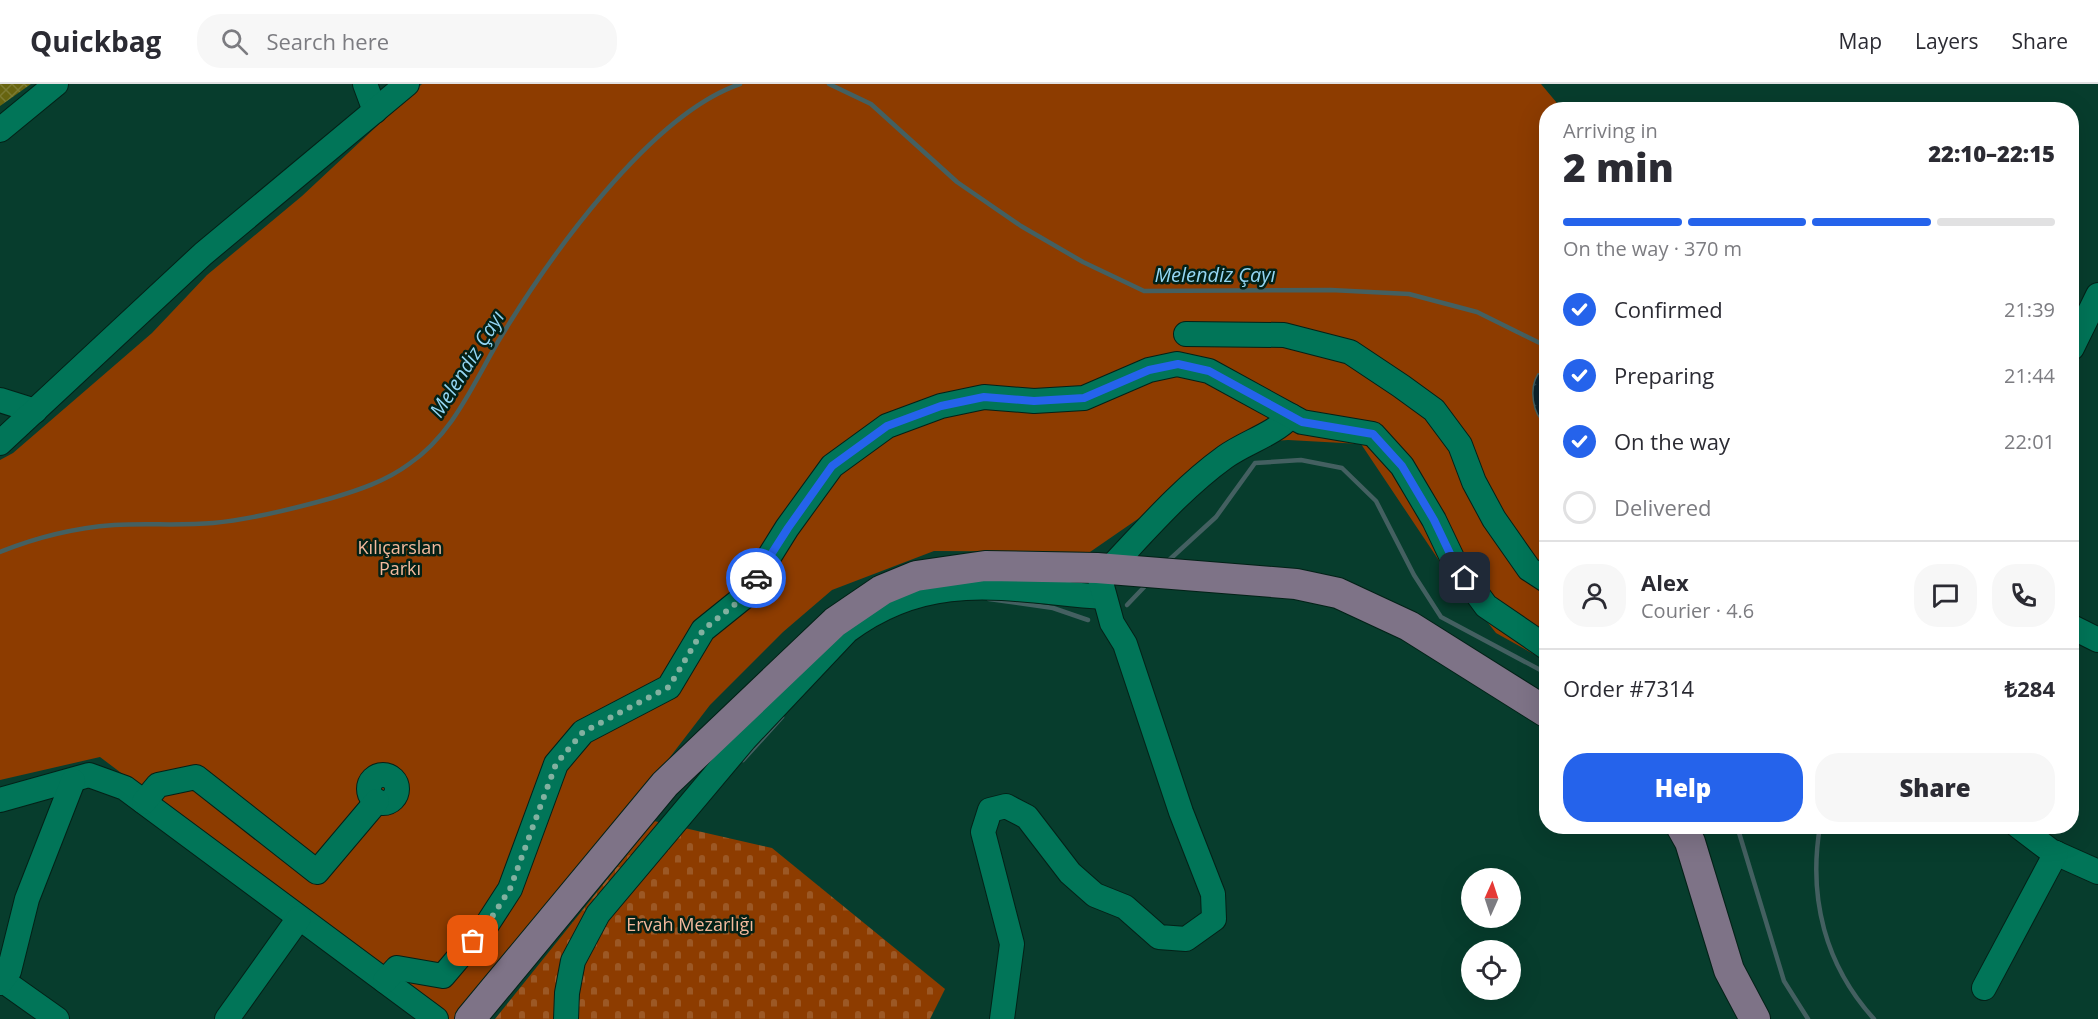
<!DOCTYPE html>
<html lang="en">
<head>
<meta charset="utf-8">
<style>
  :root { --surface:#fff; --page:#f7f7f7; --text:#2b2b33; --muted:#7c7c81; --line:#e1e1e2; --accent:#2563eb }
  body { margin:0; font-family:"Open Sans",sans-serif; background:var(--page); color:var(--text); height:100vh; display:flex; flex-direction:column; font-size:22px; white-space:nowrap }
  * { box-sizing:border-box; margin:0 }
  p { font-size:20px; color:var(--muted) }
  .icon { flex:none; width:33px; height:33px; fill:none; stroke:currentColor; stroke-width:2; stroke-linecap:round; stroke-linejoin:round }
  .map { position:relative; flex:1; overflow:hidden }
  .side { position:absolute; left:1539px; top:18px; width:540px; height:732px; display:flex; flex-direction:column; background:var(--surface); border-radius:24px; box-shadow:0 6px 24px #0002 }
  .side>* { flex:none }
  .needle { width:39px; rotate:3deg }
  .controls { position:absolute; left:1461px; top:784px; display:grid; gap:12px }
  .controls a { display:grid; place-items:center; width:60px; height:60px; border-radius:50%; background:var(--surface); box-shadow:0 6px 24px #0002; font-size:30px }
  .pin { position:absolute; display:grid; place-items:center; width:51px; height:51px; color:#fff; margin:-26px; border-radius:12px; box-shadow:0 3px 9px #0006 }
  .courier { position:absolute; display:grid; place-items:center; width:60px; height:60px; margin:-30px; border:4px solid #2563eb; border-radius:50%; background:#fff; color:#222; box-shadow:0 2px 8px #0007 }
  .overview em { font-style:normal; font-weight:800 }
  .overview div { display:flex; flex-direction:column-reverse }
  .overview { display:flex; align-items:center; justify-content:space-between; height:102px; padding:0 24px }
  h1 { font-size:39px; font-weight:800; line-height:45px }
  .bar { display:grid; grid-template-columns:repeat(4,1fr); gap:9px 6px; align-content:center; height:72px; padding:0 24px }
  .bar i { height:8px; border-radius:4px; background:var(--line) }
  .bar .active { background:var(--accent) }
  .bar p { grid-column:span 4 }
  .line { display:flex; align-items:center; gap:15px; padding:0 24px; border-top:2px solid var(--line) }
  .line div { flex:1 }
  .round { display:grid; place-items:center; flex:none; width:63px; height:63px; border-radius:24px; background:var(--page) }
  ol { padding:0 24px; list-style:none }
  li { display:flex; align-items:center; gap:18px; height:66px }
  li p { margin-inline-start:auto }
  li .icon { padding:6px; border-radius:50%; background:var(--accent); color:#fff; stroke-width:4 }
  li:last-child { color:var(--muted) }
  li i { width:33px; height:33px; border:3px solid var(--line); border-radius:50% }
  .cta { display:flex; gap:12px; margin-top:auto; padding:12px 24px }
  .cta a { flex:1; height:69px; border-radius:24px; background:var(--accent); color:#fff; font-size:24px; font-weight:800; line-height:69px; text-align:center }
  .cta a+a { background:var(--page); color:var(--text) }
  header { display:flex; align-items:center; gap:36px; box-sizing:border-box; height:84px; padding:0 30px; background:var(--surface); border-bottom:2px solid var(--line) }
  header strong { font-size:28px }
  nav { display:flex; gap:33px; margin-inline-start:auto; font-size:21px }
  .search { width:420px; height:54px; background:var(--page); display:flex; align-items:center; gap:15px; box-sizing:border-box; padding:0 21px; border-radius:24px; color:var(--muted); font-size:22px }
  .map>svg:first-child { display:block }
  .green { fill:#8d3c00 }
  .cemetery { fill:url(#cemetery-stones) }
  .water { fill:url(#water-ripples); stroke:#446061; stroke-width:1.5 }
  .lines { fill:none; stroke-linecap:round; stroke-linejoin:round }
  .stream { stroke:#446061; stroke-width:4.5 }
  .building { fill:url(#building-cross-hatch) }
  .minor-casing { stroke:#032117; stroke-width:26 }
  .major-casing { stroke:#032117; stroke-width:32 }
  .minor { stroke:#017558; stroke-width:24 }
  .major { stroke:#7e7387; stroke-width:30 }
  .done { stroke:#82b1a0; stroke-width:6; stroke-dasharray:0 10.8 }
  .route { stroke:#2563eb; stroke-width:8 }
  .labels { text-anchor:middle; stroke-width:5; stroke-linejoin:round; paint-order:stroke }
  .park-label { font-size:18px; fill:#f4ba9d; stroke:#032117 }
  .water-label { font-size:20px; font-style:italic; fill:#93d5f2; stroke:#032117 }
</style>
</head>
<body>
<header>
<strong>Quickbag</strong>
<div class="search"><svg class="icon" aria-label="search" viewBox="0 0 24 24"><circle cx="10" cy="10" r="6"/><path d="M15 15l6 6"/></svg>Search here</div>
<nav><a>Map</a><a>Layers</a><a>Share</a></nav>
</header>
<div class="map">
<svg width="2098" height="935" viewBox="0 0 2098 935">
  <defs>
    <pattern id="cemetery-stones" width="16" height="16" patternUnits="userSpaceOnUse" patternTransform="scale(1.5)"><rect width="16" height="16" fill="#8d3c00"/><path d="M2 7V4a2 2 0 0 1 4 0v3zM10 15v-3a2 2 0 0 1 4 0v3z" fill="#9c5825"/></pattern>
    <pattern id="water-ripples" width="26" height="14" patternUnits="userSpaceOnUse" patternTransform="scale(1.5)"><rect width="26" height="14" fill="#0d232c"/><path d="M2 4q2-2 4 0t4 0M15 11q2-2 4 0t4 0" fill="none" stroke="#2f434a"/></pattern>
    <pattern id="building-cross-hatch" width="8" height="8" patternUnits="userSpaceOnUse" patternTransform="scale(1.5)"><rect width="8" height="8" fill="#676410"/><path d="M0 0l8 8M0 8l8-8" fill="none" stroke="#7b7a32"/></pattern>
  </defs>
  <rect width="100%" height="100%" fill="#073d2d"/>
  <!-- green -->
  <polygon class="green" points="422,0 1541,0 1562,25 1546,26 1546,577 1496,549 1440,478 1361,360 1288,356 1248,359 1090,468 934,467 832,506 783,548 710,621 469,935 447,935 100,673 0,696 0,376 13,369 152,249 207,191 302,112"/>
  <!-- cemetery -->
  <polygon class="cemetery" points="654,737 772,764 945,905 930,935 495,935"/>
  <!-- water -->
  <path class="water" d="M 1546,289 L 1546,341 C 1532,330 1529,304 1538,290 Z"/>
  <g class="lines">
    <!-- stream -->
    <g class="stream">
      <polyline points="829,0 871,20 957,98 1021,142 1083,178 1144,207 1331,206 1409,210 1477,228 1546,262"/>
      <path d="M 0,468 C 37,453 74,444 114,441 C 147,439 180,442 213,439 C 253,435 293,425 332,414 C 359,406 386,397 409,380 C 453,350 473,300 499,256 C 548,175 649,31 740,0"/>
      <polyline points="1168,477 1216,433 1255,379 1301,376 1342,384 1376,417 1414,491 1441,533 1546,589"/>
      <polyline points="989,515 1053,524 1088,536"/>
      <polyline points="1127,521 1148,499"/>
      <polyline points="743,676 782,633"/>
      <polyline points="1737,742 1784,897 1808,935"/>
      <path d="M 1820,742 C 1808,814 1825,881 1874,935"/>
    </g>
  </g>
  <!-- building -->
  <polygon class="building" points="0,0 31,0 0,22"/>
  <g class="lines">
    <!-- minor casing -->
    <g class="minor-casing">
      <g id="minor">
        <polyline points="365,0 375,27"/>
        <polyline points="0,46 56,0"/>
        <polyline points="1186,250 1284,251 1350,268 1401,302 1434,326 1460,361 1474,398 1494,435 1529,485 1546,496"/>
        <polyline points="2072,264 2098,211"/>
        <polyline points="0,316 35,327"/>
        <polyline points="0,359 203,170 407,0"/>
        <path d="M 1110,484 C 1146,446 1182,404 1225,373 C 1246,358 1273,351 1291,332"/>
        <polyline points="2072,543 2098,556"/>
        <circle cx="383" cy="705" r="14"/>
        <polyline points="0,716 89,691 125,704 436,935"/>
        <polyline points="144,718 158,701 196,693 317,788 377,717"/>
        <polyline points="2018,742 2051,767 2098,788"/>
        <polyline points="2,896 57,935"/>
        <polyline points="385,897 397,884 443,892 488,839 510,805 556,680 583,648 669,603 703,546 744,513 787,444 832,382 887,342 941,322 984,313 1034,317 1084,314 1149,286 1177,280 1209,287 1302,338 1373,350 1402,382 1434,436 1455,480 1486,522 1546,563"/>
        <polyline points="0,899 9,887 27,815 73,697"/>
        <polyline points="1984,904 2056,769"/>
        <polyline points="227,935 299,834"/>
        <path d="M 566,935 L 567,909 L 573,877 L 598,830 L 745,655 L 847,547 C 931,484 1007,506 1103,513"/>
        <polyline points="1002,935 1012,860 983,748 990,726 1006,722 1027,733 1070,789 1095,811 1125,823 1159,853 1186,855 1214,835 1213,810 1181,728 1125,560 1112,539 1097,484"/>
      </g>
    </g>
    <!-- major casing -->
    <g class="major-casing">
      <g id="major">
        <polyline points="1681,742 1690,758 1729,886 1755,935"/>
        <polyline points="470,935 665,700 835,538 882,506 916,492 985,482 1097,484 1296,500 1338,509 1409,542 1546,628"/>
      </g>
    </g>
    <!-- minor -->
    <use href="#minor" class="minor"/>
    <!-- major -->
    <use href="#major" class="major"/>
  </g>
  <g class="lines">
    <!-- done -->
    <polyline class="done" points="473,857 488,839 510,805 556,680 583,648 669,603 703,546 744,513 756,494"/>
    <!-- route -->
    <polyline class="route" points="756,494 788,444 832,382 887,342 941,322 984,313 1034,317 1084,314 1149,286 1178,280 1209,287 1302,338 1373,350 1402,382 1434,436 1455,480 1465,494"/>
  </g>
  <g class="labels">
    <!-- park labels -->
    <g class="park-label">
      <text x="400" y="470">Kılıçarslan<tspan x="400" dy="21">Parkı</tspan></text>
      <text x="690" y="847">Ervah Mezarlığı</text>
    </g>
    <!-- water labels -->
    <g class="water-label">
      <text x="1215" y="198">Melendiz Çayı</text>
      <text transform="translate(467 280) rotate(-58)" y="7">Melendiz Çayı</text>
    </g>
  </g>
</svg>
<div class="controls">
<a><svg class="needle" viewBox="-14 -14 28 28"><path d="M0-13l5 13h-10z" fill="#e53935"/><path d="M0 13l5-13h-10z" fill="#7c7c81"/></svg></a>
<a><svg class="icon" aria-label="locate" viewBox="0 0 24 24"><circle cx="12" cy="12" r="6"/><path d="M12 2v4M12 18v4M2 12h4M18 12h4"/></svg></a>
</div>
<div class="pin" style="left:473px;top:857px;background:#ea580c"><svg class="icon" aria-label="bag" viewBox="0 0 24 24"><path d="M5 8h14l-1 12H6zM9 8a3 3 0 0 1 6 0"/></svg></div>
<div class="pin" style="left:1465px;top:494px;background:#1f2937"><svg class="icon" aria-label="home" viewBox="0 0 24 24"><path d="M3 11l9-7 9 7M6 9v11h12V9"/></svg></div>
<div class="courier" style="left:756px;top:494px"><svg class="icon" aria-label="car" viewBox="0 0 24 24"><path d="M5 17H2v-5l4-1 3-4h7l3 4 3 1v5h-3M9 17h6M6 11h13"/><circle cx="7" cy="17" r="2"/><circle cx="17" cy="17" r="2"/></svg></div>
<section class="side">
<div class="overview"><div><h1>2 min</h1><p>Arriving in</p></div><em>22:10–22:15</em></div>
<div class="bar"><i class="active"></i><i class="active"></i><i class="active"></i><i></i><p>On the way · 370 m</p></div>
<ol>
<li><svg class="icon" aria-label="check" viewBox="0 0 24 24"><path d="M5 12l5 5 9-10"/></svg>Confirmed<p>21:39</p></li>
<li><svg class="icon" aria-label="check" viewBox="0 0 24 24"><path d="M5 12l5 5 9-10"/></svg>Preparing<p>21:44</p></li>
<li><svg class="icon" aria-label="check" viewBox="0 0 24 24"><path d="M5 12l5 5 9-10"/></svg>On the way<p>22:01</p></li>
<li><i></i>Delivered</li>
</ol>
<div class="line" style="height:108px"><a class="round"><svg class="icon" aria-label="person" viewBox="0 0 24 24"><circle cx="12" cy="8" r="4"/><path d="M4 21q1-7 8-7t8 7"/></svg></a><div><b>Alex</b><p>Courier · 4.6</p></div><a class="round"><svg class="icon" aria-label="chat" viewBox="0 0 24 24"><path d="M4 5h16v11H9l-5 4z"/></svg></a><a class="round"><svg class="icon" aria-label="phone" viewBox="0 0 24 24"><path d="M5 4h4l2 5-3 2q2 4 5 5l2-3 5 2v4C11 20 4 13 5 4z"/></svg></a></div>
<div class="line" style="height:78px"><div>Order #7314</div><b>₺284</b></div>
<div class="cta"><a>Help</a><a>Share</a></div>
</section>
</div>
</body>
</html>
